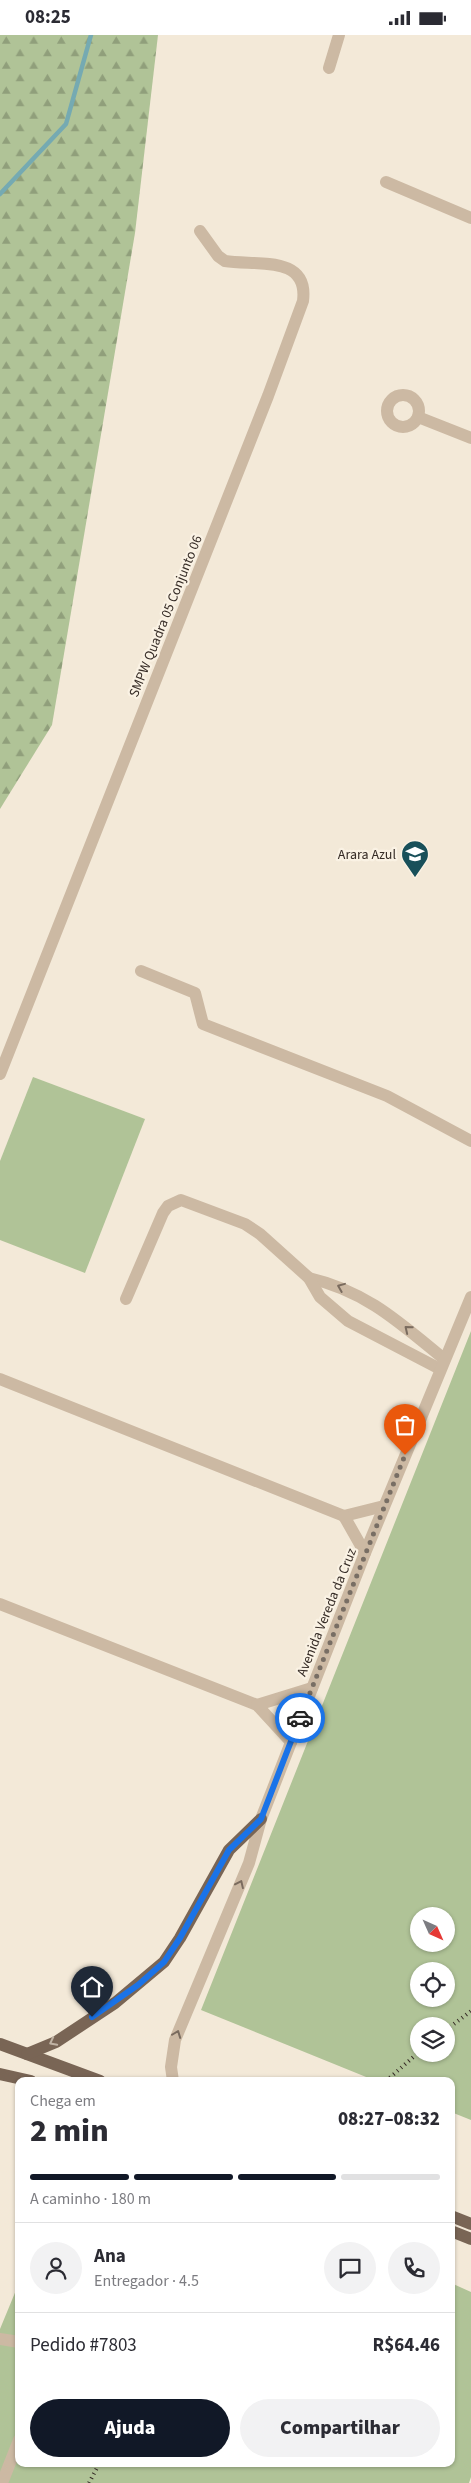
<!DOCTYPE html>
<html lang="pt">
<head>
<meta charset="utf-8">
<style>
  :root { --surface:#fff; --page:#f2f2f3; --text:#2b2b33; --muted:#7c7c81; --line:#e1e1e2; --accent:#111827 }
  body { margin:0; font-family:"Source Sans 3",sans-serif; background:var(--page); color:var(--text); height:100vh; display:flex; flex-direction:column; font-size:19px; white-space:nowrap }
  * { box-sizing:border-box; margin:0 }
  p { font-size:16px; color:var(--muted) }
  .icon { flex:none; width:28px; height:28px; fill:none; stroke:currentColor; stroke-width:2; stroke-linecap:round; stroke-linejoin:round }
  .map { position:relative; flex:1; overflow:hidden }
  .side { position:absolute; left:15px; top:2042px; width:440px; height:390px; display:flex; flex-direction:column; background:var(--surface); border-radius:10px; box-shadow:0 1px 4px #0004 }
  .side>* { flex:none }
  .needle { width:32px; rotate:135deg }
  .controls { position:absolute; left:410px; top:1872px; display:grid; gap:10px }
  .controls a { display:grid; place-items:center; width:45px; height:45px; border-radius:50%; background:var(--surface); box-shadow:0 1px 4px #0004; font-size:25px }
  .pin { position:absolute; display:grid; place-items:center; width:42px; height:42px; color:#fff; margin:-51px -21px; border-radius:50% 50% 50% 0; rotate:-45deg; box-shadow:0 0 5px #0007 }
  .pin .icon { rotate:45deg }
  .courier { position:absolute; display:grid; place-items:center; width:50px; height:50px; margin:-25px; border:4px solid #1a73e8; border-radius:50%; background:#fff; color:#222; box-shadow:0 1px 6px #0007 }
  .headline em { font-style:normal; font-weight:800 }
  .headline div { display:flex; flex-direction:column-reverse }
  .headline { display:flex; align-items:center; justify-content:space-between; height:85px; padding:0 15px }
  h1 { font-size:32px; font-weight:800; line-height:38px }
  .bar { display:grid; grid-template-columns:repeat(4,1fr); gap:8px 5px; align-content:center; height:60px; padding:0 15px }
  .bar i { height:6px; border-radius:4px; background:var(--line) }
  .bar .selected { background:var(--accent) }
  .bar p { grid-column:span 4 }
  .line { display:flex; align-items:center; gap:12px; padding:0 15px; border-top:1px solid var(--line) }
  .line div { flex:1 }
  .round { display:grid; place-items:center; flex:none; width:52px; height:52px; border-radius:26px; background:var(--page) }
  .cta { display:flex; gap:10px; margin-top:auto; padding:10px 15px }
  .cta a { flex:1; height:58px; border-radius:30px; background:var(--accent); color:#fff; font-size:20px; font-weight:800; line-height:58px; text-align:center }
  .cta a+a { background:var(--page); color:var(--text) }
  .status { display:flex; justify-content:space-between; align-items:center; height:35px; padding:0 25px; background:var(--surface); direction:ltr }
  .status svg { height:14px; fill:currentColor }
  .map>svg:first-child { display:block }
  .grass { fill:#b0c397; fill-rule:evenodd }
  .forest { fill:url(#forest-firs) }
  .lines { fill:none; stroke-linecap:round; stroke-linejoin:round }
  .stream { stroke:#75aab2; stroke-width:4.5 }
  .minor { stroke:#ccb9a3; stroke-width:12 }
  .major { stroke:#796555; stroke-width:12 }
  .rail { stroke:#362c26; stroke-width:4; stroke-dasharray:1 4; stroke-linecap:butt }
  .oneway { stroke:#7a6b5e }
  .oneway2 { stroke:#c0b3a4 }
  .done { stroke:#786e64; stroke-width:5; stroke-dasharray:0 9 }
  .route { stroke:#1a73e8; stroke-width:6 }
  .labels { text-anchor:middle; stroke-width:4.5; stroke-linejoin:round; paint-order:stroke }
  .street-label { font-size:14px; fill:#362c26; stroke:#faf2e4 }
  .poi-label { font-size:14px; fill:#362c26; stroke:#faf2e4; text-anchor:end }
</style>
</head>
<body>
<div class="status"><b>08:25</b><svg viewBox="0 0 49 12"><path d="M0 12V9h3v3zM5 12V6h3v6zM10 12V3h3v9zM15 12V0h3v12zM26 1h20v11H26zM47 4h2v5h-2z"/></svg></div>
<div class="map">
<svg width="471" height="2448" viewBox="0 0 471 2448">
  <defs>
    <pattern id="forest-firs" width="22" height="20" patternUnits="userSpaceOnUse" patternTransform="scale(1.25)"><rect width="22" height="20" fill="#b0c397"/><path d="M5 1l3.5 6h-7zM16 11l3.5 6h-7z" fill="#909f7b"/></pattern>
  </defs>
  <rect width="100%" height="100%" fill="#f3e9d8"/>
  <!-- grass -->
  <g class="grass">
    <polygon points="33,1042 145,1084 85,1238 0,1205 0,1126"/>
    <path d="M 471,1296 L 471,2085 L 451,2077 L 451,2046 L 376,2046 L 201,1975 ZM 446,1881 L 446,1909 L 419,1909 L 419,1881 ZM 446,1936 L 446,1964 L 419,1964 L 419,1936 ZM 419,1991 L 446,1991 L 446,2019 L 419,2019 Z"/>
    <polygon points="19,2248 19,2429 451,2429 451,2248 471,2257 471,2442 469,2448 0,2448 0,2294"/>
  </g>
  <!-- forest -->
  <polygon class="forest" points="0,0 158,0 135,198 52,690 0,774"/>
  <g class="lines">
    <!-- stream -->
    <polyline class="stream" points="0,159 66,89 91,0"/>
    <!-- minor -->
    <g class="minor">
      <polyline points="329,33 339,0"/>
      <polyline points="386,147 471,183"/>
      <circle cx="403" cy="376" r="16"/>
      <polyline points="418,382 471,403"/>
      <polyline points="141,936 195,958 203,989 387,1061 471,1106"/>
      <path d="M 0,1039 L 268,361 L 303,266 C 309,219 255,231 225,226 L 218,221 L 200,196"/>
      <path d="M 309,1243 C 366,1256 400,1288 444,1324"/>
      <polyline points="126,1264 163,1178 168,1171 181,1165 245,1189 260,1199 309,1243 320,1262 348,1286 440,1334"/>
      <polyline points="0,1344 344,1481 384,1471"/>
      <polyline points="344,1481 365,1518"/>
      <polyline points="0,1569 257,1670 291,1707"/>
      <polyline points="257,1670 312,1653"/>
      <polyline points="173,2046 171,2032 175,2005 249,1828 261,1784 365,1518 471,1262"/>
      <polyline points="0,2304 19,2307"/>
      <polyline points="2,2448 19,2405"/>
    </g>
    <!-- major -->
    <g class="major">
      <polyline points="0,2009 100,2046"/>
      <polyline points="27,2019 56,2007 115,1968 164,1927 180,1903 229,1815 261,1784"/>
      <polyline points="0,2039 31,2046"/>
      <polyline points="451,2181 471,2189"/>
      <polyline points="451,2196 471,2204"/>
    </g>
    <!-- rail -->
    <g class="rail">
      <polyline points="446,1995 471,1976"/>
      <polyline points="386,2046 419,2017"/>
      <polyline points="89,2448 99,2429"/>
    </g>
  </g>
  <!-- one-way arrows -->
  <defs><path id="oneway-chevron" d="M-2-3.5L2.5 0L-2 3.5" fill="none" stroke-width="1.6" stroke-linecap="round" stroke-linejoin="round" transform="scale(1.25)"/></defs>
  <g class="oneway">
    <use href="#oneway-chevron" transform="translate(341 1252) rotate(-158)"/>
    <use href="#oneway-chevron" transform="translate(408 1294) rotate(-141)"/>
    <use href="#oneway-chevron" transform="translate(240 1849) rotate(-65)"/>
    <use href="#oneway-chevron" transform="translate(177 1999) rotate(-69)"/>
  </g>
  <use class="oneway2" href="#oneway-chevron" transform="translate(53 2007) rotate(153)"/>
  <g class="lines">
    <!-- done -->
    <polyline class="done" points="300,1683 405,1420"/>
    <!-- route -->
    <polyline class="route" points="92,1982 138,1950 164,1927 180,1903 229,1815 261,1784 300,1683"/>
  </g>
  <!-- icons -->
  <defs>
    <g id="school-pin" transform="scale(1.4375)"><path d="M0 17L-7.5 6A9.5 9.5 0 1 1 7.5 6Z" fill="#18505a" stroke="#faf2e4"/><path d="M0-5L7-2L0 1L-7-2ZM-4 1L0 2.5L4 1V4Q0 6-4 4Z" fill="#fff"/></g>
  </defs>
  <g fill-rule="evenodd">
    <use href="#school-pin" x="415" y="819"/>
  </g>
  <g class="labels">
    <!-- street labels -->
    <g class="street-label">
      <text transform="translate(165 581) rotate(-68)" y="5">SMPW Quadra 05 Conjunto 06</text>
      <text transform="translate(326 1577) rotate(-68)" y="5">Avenida Vereda da Cruz</text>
    </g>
    <!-- poi labels -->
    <g class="poi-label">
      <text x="396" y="824">Arara Azul</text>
    </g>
  </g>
</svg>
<div class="controls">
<a><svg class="needle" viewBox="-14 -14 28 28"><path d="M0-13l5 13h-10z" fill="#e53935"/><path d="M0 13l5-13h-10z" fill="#7c7c81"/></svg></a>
<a><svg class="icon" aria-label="locate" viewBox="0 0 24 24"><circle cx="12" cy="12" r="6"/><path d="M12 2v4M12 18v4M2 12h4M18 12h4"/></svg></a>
<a><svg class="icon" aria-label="layers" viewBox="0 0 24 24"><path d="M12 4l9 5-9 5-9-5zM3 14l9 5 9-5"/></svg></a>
</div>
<div class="pin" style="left:405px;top:1420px;background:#ea580c"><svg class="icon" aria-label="bag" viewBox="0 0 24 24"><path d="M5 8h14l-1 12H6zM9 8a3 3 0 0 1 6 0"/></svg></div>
<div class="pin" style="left:92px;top:1982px;background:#1f2937"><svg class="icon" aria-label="home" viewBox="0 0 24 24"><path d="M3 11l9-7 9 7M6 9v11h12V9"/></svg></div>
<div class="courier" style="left:300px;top:1683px"><svg class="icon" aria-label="car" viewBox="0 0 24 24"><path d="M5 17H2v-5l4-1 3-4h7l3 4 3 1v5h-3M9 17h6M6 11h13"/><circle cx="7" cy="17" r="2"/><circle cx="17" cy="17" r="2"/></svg></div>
<section class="side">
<div class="headline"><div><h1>2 min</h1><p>Chega em</p></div><em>08:27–08:32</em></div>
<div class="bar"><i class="selected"></i><i class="selected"></i><i class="selected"></i><i></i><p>A caminho · 180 m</p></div>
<div class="line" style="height:90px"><a class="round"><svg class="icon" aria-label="person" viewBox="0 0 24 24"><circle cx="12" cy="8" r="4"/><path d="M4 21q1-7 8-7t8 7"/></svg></a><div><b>Ana</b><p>Entregador · 4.5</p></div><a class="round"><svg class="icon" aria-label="chat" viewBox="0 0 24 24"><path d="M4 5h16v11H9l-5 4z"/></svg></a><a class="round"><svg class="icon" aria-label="phone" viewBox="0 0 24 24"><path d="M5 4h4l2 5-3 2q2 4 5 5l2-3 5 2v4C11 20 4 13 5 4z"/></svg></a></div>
<div class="line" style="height:65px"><div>Pedido #7803</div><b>R$64.46</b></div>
<div class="cta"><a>Ajuda</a><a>Compartilhar</a></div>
</section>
</div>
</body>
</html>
